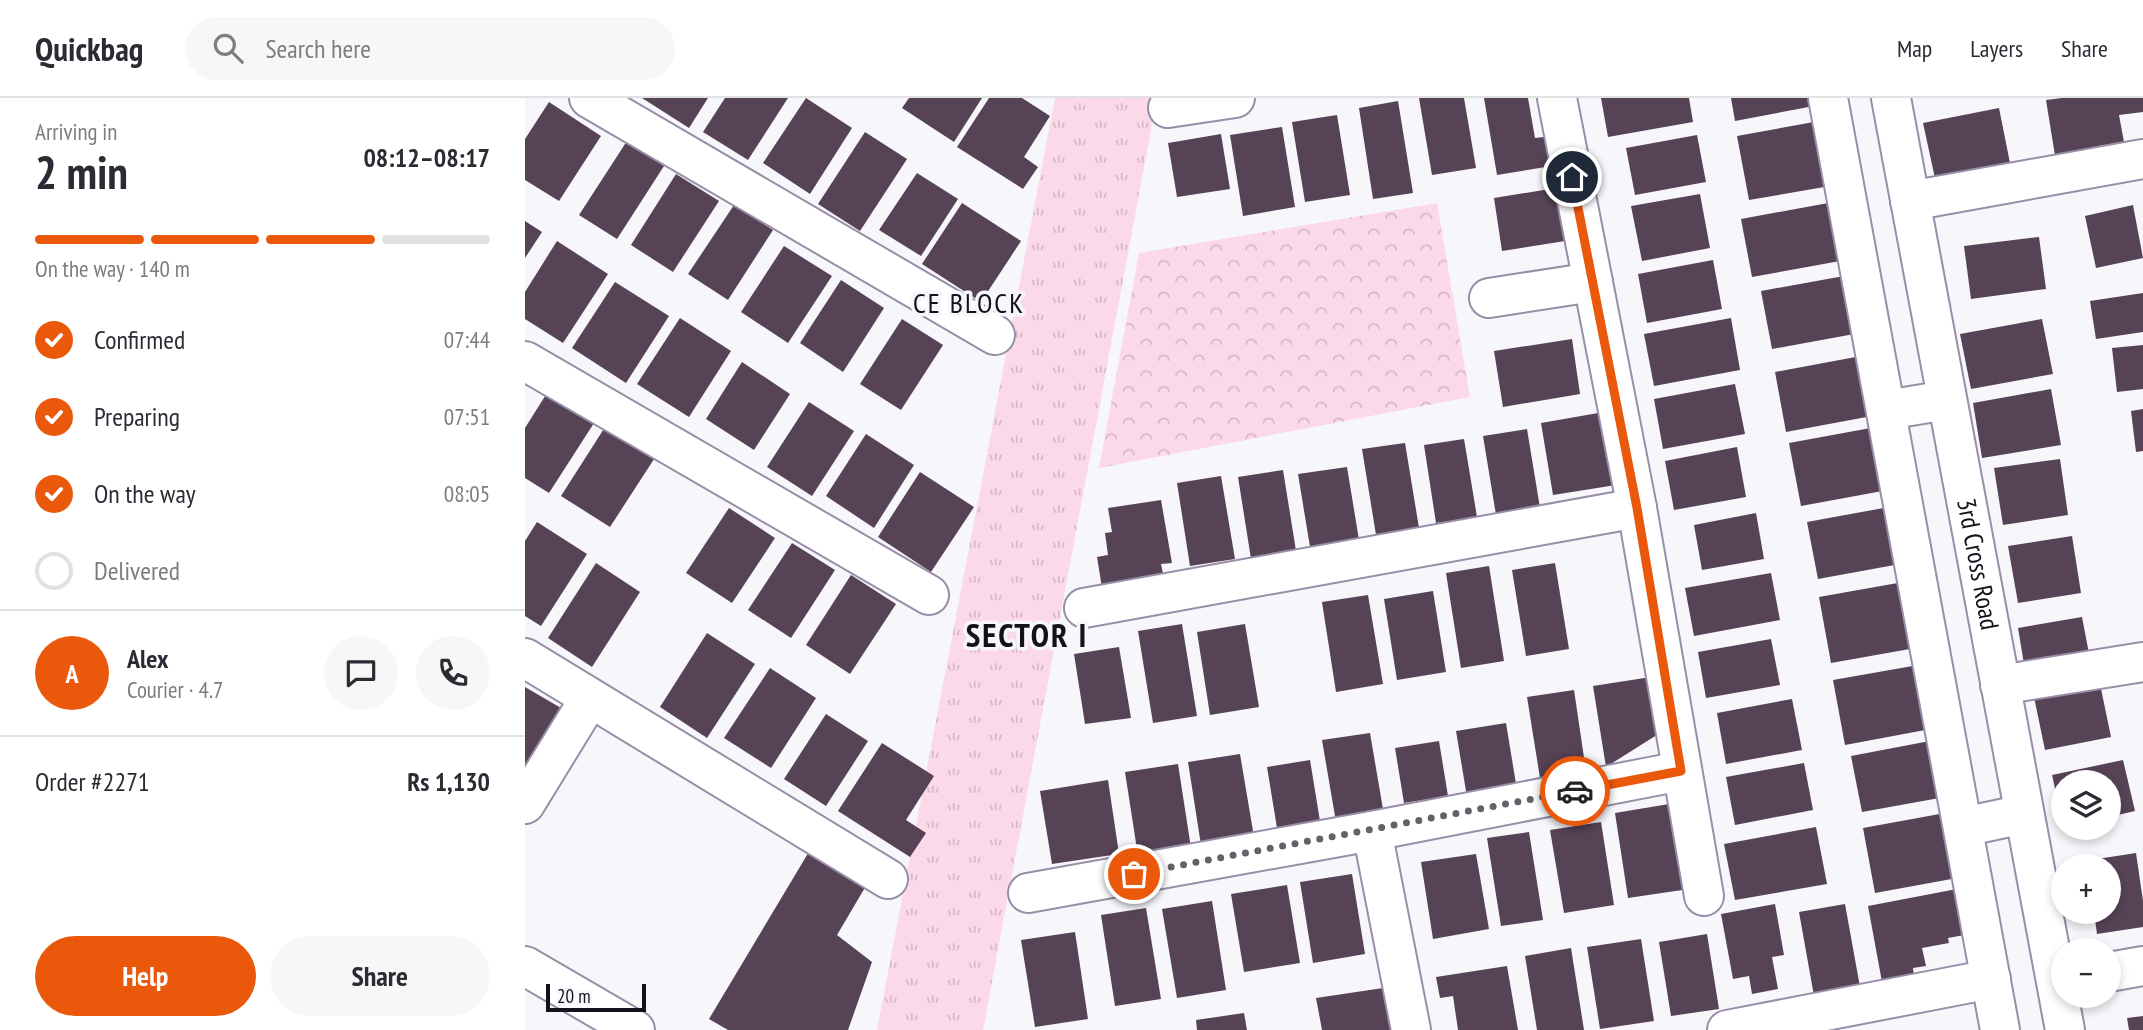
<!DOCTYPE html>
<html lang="en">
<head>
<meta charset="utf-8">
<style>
  :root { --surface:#fff; --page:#f7f7f7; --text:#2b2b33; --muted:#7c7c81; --line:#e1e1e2; --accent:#ea580c }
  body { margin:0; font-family:"PT Sans Narrow",sans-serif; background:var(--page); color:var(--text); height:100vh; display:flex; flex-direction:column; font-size:26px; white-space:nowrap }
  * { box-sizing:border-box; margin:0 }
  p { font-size:23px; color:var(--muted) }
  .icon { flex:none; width:38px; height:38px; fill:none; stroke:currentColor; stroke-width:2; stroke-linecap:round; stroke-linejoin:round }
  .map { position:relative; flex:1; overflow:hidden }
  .side { display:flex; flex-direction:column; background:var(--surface); width:525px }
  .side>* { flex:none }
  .fabs { position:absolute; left:1526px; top:672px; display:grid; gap:14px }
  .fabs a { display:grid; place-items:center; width:70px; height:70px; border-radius:50%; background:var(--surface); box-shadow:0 4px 10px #0003; font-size:35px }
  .scale { position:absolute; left:21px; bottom:18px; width:100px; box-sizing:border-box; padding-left:7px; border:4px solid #15111b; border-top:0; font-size:19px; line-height:24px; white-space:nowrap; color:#15111b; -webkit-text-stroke:5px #f7f6fb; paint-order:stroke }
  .pin { position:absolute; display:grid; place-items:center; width:60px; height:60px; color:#fff; margin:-30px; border:4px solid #fff; border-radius:50%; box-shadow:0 2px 7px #0007 }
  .courier { position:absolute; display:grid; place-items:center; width:70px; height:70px; margin:-35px; border:5px solid #ea580c; border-radius:50%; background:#fff; color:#222; box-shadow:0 2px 9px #0007 }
  .head em { font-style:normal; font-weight:700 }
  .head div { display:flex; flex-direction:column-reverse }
  .head { display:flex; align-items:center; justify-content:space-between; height:119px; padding:0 35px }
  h1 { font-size:46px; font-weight:700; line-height:52px }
  .bar { display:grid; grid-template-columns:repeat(4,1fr); gap:10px 7px; align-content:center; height:84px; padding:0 35px }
  .bar i { height:9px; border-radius:5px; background:var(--line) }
  .bar .on { background:var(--accent) }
  .bar p { grid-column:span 4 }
  .line { display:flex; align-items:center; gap:18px; padding:0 35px; border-top:2px solid var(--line) }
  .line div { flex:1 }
  .round { display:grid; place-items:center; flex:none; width:74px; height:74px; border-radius:37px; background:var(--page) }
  ol { padding:0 35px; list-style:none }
  li { display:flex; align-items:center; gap:21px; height:77px }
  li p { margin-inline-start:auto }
  li .icon { padding:7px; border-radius:50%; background:var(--accent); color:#fff; stroke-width:4 }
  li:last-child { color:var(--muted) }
  li i { width:38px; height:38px; border:4px solid var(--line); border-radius:50% }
  .cta { display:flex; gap:14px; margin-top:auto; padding:14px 35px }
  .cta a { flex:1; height:80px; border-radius:42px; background:var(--accent); color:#fff; font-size:28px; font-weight:700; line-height:80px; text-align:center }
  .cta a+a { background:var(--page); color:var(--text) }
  header { display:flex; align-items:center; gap:42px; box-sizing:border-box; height:98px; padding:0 35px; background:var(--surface); border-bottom:2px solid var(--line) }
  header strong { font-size:33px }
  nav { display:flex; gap:38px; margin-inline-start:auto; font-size:24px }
  .search { width:490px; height:63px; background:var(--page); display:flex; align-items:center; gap:18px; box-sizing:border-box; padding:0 24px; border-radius:38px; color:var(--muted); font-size:26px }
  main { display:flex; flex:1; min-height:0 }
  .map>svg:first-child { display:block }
  .grass { fill:url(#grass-tufts) }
  .park { fill:url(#park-crowns) }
  .building { fill:#564356 }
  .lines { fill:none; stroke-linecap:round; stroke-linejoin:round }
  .minor-casing { stroke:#978ea8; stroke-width:42 }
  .minor { stroke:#fff; stroke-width:38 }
  .done { stroke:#646169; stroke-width:7; stroke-dasharray:0 12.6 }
  .route { stroke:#ea580c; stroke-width:9 }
  .labels { text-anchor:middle; stroke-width:7; stroke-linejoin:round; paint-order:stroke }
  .street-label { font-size:26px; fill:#15111b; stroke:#f7f6fb }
  .neighbourhood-label { font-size:28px; letter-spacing:2px; fill:#15111b; stroke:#f7f6fb }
  .district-label { font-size:33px; font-weight:bold; letter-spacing:2px; fill:#15111b; stroke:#f7f6fb }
</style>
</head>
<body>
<header>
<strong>Quickbag</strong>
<div class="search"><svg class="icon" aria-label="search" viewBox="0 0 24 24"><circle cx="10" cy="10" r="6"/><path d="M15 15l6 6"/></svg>Search here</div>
<nav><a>Map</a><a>Layers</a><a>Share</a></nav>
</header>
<main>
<section class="side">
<div class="head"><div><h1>2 min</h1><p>Arriving in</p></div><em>08:12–08:17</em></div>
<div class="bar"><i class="on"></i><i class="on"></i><i class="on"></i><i></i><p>On the way · 140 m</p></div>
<ol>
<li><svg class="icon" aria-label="check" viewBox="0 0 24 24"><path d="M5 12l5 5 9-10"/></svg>Confirmed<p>07:44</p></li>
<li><svg class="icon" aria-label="check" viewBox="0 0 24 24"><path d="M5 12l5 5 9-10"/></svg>Preparing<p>07:51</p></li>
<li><svg class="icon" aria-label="check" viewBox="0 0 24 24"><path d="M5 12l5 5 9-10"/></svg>On the way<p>08:05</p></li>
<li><i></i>Delivered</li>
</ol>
<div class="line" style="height:126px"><b class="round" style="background:var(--accent);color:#fff">A</b><div><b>Alex</b><p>Courier · 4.7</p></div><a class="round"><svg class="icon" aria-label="chat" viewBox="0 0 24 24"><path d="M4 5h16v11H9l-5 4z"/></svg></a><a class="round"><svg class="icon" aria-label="phone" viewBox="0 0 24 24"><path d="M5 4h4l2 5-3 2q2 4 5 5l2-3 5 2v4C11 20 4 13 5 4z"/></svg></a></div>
<div class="line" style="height:91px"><div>Order #2271</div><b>Rs 1,130</b></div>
<div class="cta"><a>Help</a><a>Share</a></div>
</section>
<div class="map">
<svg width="1618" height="932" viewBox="0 0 1618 932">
  <defs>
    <pattern id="grass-tufts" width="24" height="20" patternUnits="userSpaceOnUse" patternTransform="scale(1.75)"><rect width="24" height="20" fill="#fbd9e8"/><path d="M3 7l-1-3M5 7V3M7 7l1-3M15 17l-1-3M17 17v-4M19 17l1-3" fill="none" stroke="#d6b9c6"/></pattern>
    <pattern id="park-crowns" width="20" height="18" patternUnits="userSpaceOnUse" patternTransform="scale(1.75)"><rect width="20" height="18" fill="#fbd9e8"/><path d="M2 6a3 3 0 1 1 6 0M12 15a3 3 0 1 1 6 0" fill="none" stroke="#d6b9c6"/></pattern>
  </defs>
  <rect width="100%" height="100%" fill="#f7f6fb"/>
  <!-- grass -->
  <polygon class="grass" points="530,0 632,0 458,932 352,932"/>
  <!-- park -->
  <polygon class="park" points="912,105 945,299 574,370 614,155"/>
  <!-- building -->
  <g class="building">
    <polygon points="117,0 183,0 164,30"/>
    <polygon points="200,0 263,0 223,62 178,34"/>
    <polygon points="281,0 327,30 285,96 238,65"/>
    <polygon points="384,0 457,0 429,44 377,10"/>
    <polygon points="464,0 497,0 525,18 499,59 513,69 498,91 432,49"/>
    <polygon points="894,0 939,0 951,70 907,77"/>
    <polygon points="959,0 1003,0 1010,40 1028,38 1033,67 972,77"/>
    <polygon points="1076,0 1164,0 1168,24 1083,39"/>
    <polygon points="1206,0 1287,0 1289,8 1210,23"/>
    <polygon points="1537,0 1618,0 1618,14 1594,17 1599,44 1573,48 1576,64 1532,70 1521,2"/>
    <polygon points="873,3 888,95 848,101 834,10"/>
    <polygon points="24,4 76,38 34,103 0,82 0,41"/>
    <polygon points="1474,10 1486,70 1411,85 1398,25"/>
    <polygon points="812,17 825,97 780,104 767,24"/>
    <polygon points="1294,23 1305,88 1224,102 1212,38"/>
    <polygon points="757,29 770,109 718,118 705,37"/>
    <polygon points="340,34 382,61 335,133 293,106"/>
    <polygon points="696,36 705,91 652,99 643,45"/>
    <polygon points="1172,37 1181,84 1110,97 1101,50"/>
    <polygon points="102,43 139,68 92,141 54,117"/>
    <polygon points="392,75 433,101 396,158 354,132"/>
    <polygon points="151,76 194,103 148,174 106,147"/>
    <polygon points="1031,90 1040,143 977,153 969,100"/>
    <polygon points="1175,96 1185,150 1117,163 1106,108"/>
    <polygon points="1314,103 1326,161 1227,179 1216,121"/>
    <polygon points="437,105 496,143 456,204 397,166"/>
    <polygon points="209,107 248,132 203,202 163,176"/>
    <polygon points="1608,107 1618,160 1571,170 1560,118"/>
    <polygon points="0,123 17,134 0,160"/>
    <polygon points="1514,139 1521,191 1446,201 1439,148"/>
    <polygon points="32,143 83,176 38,245 0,221 0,194"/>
    <polygon points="259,148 307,178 263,245 216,214"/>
    <polygon points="1188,162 1197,211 1122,225 1113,176"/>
    <polygon points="1330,176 1340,234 1247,251 1236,193"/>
    <polygon points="316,182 359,210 318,274 275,245"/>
    <polygon points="90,184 144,218 101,285 47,250"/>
    <polygon points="1618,195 1618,234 1571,241 1565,203"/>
    <polygon points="155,220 206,253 164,319 112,286"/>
    <polygon points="1206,220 1215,272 1129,288 1119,236"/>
    <polygon points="377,221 418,247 376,312 335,286"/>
    <polygon points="1517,221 1528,276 1446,291 1435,236"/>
    <polygon points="1047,241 1055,296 978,309 969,253"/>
    <polygon points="1618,247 1618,291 1592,294 1587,250"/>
    <polygon points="1336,258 1347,318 1261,334 1250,274"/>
    <polygon points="217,264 265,296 229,352 181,321"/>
    <polygon points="1210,286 1220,336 1138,351 1129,301"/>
    <polygon points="1526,291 1536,347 1457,360 1448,305"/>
    <polygon points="22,295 69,325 24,395 0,380 0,330"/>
    <polygon points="284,304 329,333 287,398 242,369"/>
    <polygon points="1618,311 1618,353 1611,354 1606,313"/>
    <polygon points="1079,314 1091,387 1028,397 1016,325"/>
    <polygon points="82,326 131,358 85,429 36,398"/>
    <polygon points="1351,329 1363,392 1276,408 1264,345"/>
    <polygon points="1002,331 1016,416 972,423 958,338"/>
    <polygon points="341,336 389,367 349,430 301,398"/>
    <polygon points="939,341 952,419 911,425 899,347"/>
    <polygon points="880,345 895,436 852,443 837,351"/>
    <polygon points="1212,349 1221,399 1149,412 1140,363"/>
    <polygon points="1535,361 1543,417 1478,427 1469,370"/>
    <polygon points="822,369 835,448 786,455 773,376"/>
    <polygon points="758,372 772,459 727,467 713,379"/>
    <polygon points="395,374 449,409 406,474 353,439"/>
    <polygon points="696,378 710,461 665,468 652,385"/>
    <polygon points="636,402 647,465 636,466 639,480 577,490 572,459 583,457 580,435 587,434 583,410"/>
    <polygon points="1364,409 1375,466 1293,481 1282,424"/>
    <polygon points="204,410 250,440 207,505 161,475"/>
    <polygon points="1231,415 1239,461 1177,472 1169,427"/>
    <polygon points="12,424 62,456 16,528 0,518 0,443"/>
    <polygon points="1547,438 1556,495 1493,505 1483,448"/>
    <polygon points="267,445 310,472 266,540 223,512"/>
    <polygon points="71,465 115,494 67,569 23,540"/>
    <polygon points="1030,465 1044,551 1001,558 987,472"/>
    <polygon points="964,468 979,563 936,570 921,475"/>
    <polygon points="1246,475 1255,522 1169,538 1160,490"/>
    <polygon points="326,477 371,506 325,576 281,547"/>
    <polygon points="1384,483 1396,549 1306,565 1294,499"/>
    <polygon points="908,493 921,574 872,582 859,501"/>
    <polygon points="843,497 858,586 811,594 797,504"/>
    <polygon points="1557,519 1566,566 1501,578 1493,530"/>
    <polygon points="657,526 672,618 628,625 613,533"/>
    <polygon points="720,526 734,609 685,617 672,534"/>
    <polygon points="182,535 230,566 182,640 135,609"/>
    <polygon points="1246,541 1255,587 1181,600 1173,554"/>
    <polygon points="594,549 606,620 560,626 549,556"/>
    <polygon points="1399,566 1411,630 1320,647 1308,582"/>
    <polygon points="245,570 291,600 246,670 199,640"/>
    <polygon points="1126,579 1135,635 1081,669 1068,588"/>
    <polygon points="1575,586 1586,639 1520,652 1509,599"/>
    <polygon points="0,589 36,610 0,670"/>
    <polygon points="1049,592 1061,673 1015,680 1002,599"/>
    <polygon points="1267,601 1277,652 1201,666 1192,615"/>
    <polygon points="301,616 343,643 301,708 259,681"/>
    <polygon points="981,625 992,692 942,699 931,633"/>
    <polygon points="845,635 859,717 811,724 797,642"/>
    <polygon points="1410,642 1420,699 1337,714 1326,658"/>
    <polygon points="914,643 923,698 879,705 870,650"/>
    <polygon points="357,645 409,678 381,722 401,735 385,759 313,713"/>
    <polygon points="715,656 729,739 676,747 663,664"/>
    <polygon points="785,662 795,723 752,730 742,669"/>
    <polygon points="1598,662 1610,713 1584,719 1584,684 1538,684 1537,722 1527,677"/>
    <polygon points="1279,665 1288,712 1210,727 1201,679"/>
    <polygon points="653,666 666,750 613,758 600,674"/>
    <polygon points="583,682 594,756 527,766 515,693"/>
    <polygon points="1150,705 1164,791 1103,800 1090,715"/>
    <polygon points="1420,715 1432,780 1350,795 1338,730"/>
    <polygon points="1076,724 1089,807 1039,815 1025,732"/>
    <polygon points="1291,729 1302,786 1210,802 1199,746"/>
    <polygon points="1004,734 1018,822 976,828 962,740"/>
    <polygon points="291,742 348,776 312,837 347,864 323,932 203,932 184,921"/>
    <polygon points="1611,755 1618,803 1618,829 1572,836 1569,814 1584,814 1584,768 1546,768 1546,765"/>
    <polygon points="951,756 964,831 908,841 896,764"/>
    <polygon points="827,776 840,856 788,865 775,784"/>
    <polygon points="762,787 775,865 719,874 706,796"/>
    <polygon points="1437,790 1445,836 1423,840 1424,845 1397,850 1401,868 1388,870 1389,878 1357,884 1343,808"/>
    <polygon points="687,803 701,892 652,900 637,811"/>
    <polygon points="1250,806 1259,857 1247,859 1253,891 1227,896 1224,878 1208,881 1196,816"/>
    <polygon points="1320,806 1335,889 1289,898 1274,814"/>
    <polygon points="621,810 636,901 590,908 576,817"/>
    <polygon points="550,834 563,921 510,929 496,842"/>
    <polygon points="1182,836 1194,911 1146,918 1134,844"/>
    <polygon points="1116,841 1129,923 1075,931 1062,849"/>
    <polygon points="1046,850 1059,932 1012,932 1000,858"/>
    <polygon points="982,868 993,932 933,932 928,898 915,900 911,879"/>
    <polygon points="865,889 872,932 797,932 791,900"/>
    <polygon points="719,915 722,932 672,932 671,922"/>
    <polygon points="1618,918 1618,932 1604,932 1602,920"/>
  </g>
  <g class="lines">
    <!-- minor casing -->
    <g class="minor-casing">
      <g id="minor">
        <polyline points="64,0 470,237"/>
        <polyline points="1032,0 1112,410"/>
        <polyline points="1303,0 1475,932"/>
        <path id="s1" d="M 1366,0 L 1540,932"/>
        <polyline points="643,10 710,0"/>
        <polyline points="1385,103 1618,61"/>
        <polyline points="964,200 1068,184"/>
        <polyline points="0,263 404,497"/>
        <polyline points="1361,312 1422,302"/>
        <polyline points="559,510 1112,410 1179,798"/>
        <polyline points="0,560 363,781"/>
        <polyline points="1475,587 1618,564"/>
        <polyline points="0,706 65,600"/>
        <polyline points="1438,729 1499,716"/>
        <polyline points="847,733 886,932"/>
        <polyline points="503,795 847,733 1156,673"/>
        <polyline points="0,868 110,932"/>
        <polyline points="1584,874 1618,868"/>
        <polyline points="1202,932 1466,881"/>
      </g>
    </g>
    <!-- minor -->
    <use href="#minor" class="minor"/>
  </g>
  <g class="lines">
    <!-- done -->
    <polyline class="done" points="609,776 1050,693"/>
    <!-- route -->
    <polyline class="route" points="1047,79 1112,410 1156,673 1050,693"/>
  </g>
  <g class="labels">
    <!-- street labels -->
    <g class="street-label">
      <text dy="9" stroke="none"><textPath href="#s1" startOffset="474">3rd Cross Road</textPath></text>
    </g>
    <!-- neighbourhood labels -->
    <g class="neighbourhood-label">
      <text x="444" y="215">CE BLOCK</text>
    </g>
    <!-- district labels -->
    <g class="district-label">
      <text x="502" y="549">SECTOR I</text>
    </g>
  </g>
</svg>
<div class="fabs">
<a><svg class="icon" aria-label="layers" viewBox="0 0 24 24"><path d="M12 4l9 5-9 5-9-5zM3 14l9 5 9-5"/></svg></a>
<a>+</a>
<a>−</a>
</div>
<div class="scale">20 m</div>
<div class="pin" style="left:609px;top:776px;background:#ea580c"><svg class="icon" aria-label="bag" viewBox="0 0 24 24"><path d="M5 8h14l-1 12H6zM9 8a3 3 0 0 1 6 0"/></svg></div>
<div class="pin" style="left:1047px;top:79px;background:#1f2937"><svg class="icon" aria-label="home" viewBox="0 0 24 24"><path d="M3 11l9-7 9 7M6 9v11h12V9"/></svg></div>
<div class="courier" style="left:1050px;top:693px"><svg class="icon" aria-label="car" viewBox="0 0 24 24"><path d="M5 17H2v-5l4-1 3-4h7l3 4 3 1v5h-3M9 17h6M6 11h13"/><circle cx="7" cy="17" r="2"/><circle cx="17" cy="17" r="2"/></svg></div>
</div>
</main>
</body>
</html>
